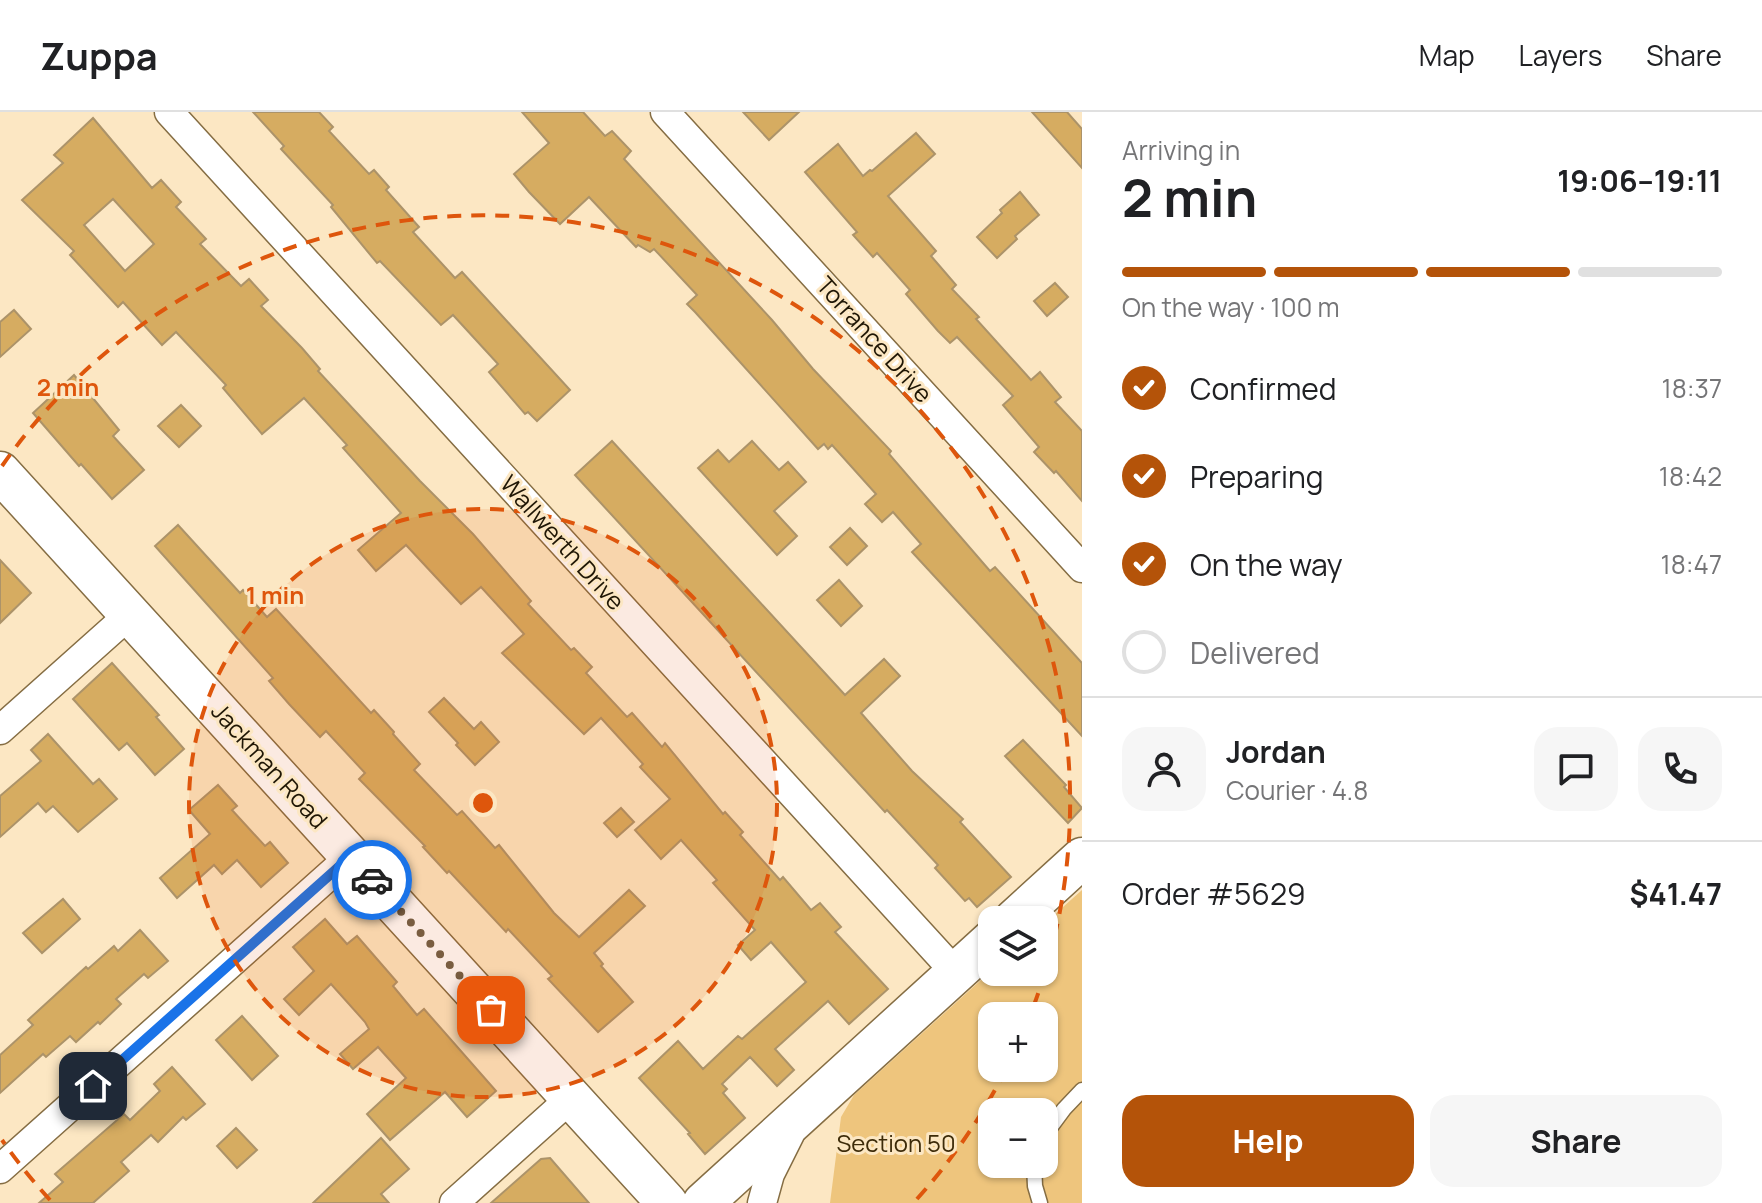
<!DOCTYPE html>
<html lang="en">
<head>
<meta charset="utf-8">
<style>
  :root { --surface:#fff; --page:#f6f6f6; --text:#202124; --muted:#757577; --line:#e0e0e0; --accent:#b45309 }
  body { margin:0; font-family:Manrope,sans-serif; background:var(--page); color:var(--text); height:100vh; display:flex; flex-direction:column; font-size:30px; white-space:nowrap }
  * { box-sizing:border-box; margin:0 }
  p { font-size:26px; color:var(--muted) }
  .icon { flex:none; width:44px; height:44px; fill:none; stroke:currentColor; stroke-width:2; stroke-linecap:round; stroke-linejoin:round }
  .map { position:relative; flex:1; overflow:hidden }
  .panel { display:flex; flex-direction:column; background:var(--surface); width:680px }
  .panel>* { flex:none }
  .tools { position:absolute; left:978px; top:794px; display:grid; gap:16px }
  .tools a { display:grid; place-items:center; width:80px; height:80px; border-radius:16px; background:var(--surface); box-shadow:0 2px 6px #0004; font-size:40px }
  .pin { position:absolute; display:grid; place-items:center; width:68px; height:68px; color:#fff; margin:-34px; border-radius:16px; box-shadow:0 4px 12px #0006 }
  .courier { position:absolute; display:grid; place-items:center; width:80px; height:80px; margin:-40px; border:6px solid #1a73e8; border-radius:50%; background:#fff; color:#222; box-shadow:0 2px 10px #0007 }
  .summary em { font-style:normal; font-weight:700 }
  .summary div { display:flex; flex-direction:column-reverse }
  .summary { display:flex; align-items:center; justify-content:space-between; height:136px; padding:0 40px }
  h1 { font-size:52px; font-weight:700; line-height:60px }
  .bar { display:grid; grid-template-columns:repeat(4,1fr); gap:12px 8px; align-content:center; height:96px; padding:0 40px }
  .bar i { height:10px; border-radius:6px; background:var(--line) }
  .bar .selected { background:var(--accent) }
  .bar p { grid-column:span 4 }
  .line { display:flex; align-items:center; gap:20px; padding:0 40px; border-top:2px solid var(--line) }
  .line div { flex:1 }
  .round { display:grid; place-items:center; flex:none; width:84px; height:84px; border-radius:24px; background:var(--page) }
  ol { padding:0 40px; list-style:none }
  li { display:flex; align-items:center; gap:24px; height:88px }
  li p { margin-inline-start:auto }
  li .icon { padding:8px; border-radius:50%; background:var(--accent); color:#fff; stroke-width:4 }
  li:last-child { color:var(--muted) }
  li i { width:44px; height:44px; border:4px solid var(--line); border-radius:50% }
  .button { display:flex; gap:16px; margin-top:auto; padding:16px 40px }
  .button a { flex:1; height:92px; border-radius:24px; background:var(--accent); color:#fff; font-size:32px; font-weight:700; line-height:92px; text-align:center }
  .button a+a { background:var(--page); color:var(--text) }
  header { display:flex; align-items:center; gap:48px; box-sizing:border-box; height:112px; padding:0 40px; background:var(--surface); border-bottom:2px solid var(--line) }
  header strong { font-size:38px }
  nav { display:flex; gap:44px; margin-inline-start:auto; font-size:28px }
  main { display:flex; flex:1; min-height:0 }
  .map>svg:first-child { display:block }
  .green { fill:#eec57d; fill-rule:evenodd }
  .building { fill:#d6ac61; stroke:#ac9369; stroke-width:2; fill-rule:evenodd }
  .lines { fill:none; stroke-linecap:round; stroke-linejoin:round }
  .lane-casing { stroke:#856d43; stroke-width:17 }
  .street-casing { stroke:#856d43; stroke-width:31 }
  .secondary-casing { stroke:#856d43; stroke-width:43 }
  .lane { stroke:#fff; stroke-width:14 }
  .street { stroke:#fff; stroke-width:28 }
  .secondary { stroke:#fff; stroke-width:40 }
  .done { stroke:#6c5f48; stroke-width:8; stroke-dasharray:0 14.4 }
  .route { stroke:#1a73e8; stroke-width:10 }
  .ring { fill:none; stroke:#de560c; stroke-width:4; stroke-dasharray:14 10 }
  .labels { text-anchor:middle; stroke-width:6; stroke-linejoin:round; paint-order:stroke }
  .street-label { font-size:24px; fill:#1f1605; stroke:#fce7c3 }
  .park-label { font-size:24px; fill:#3d2b09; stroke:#fce7c3 }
  .centre { fill:#de560c; stroke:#fce7c3; stroke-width:4 }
  .ring-label { font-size:24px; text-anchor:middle; font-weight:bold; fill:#de560c; stroke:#fce7c3; stroke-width:6; stroke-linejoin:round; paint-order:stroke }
</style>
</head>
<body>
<header>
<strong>Zuppa</strong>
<nav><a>Map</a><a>Layers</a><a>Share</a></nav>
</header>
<main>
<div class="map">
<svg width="1082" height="1091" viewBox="0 0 1082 1091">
  <rect width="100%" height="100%" fill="#fce7c3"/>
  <!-- green -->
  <path class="green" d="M 1082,778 L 1082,1091 L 830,1091 L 841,1005 L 854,983 L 992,858 L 1044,860 L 1044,812 ZM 992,904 L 1044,904 L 1044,956 L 992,956 ZM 992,1000 L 1044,1000 L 1044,1052 L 992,1052 Z"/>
  <!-- building -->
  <g class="building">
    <polygon points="253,0 319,0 333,15 329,19 369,62 374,58 389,75 386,78 419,115 413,120 455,166 462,160 570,278 537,309 528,300 525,302 489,260 498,252 453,203 441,213 380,149 377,151 331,95 333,93 281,37 284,34"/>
    <polygon points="522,0 583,0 605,24 612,19 631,39 624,47 772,208 813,257 891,339 889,342 990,459 995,455 1082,551 1082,624 912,440 921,432 893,400 882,410 865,392 876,382 832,333 828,337 824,332 818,337 695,200 687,192 697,183 654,137 650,140 638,133 636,135 589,85 560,112 529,80 514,62 549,31"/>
    <polygon points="743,0 799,0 769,28"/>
    <polygon points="1032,0 1067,0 1082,17 1082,56"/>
    <path d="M 93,6 L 152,76 L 161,68 L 181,90 L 176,95 L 206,127 L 200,132 L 241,174 L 249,167 L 268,188 L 261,194 L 302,236 L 320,257 L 318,259 L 420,369 L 473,422 L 531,489 L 528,492 L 571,538 L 574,536 L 592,555 L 586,561 L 627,605 L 632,601 L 662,635 L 665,631 L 723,702 L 725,700 L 743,720 L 740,723 L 780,768 L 783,765 L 811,798 L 820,791 L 841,815 L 835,820 L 888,877 L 849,912 L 828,889 L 775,937 L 794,958 L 777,974 L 750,945 L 722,972 L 727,977 L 723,981 L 745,1006 L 705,1042 L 688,1022 L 690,1021 L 639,966 L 678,929 L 703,957 L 738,924 L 742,927 L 806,870 L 771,830 L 751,848 L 738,833 L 755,818 L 713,771 L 717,768 L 681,728 L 661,747 L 635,718 L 670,687 L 640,655 L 643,652 L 601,606 L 584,622 L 502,541 L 524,522 L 481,475 L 461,492 L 406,433 L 376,459 L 358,438 L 401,401 L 343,336 L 347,333 L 304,286 L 262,322 L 223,276 L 226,273 L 176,220 L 162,233 L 123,190 L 118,195 L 70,143 L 74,139 L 22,88 L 63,51 L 54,43 ZM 113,87 L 154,132 L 125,159 L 84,113 Z"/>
    <polygon points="916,21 935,42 888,84 936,139 931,144 956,173 952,177 979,205 976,207 1031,268 1040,260 1061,285 1055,290 1082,319 1082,389 1056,359 1054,361 1034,340 1039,335 1003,293 1013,284 957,225 950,231 938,219 906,182 910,178 877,141 873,145 853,123 857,120 805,60 838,32 863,64 870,58 872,59"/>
    <polygon points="1020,80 1039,103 1015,124 1017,127 997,146 977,125 1002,101 1000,98"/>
    <polygon points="1055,171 1068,185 1047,204 1034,189"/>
    <polygon points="14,198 31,217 0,245 0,210"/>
    <polygon points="74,263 119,318 113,324 144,358 112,387 81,352 79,354 33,301"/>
    <polygon points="181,293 201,314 179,335 158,314"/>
    <polygon points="612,329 845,583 884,547 900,564 861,601 912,659 963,707 960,710 1011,765 977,795 969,786 965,789 935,756 938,753 887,698 885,700 575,363"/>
    <polygon points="752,329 779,358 788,350 806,370 774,399 797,424 777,443 698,356 718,338 729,350"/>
    <polygon points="178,413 240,481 243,478 267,505 276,497 371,601 374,598 394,620 393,622 420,652 414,658 457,703 462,699 495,736 499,733 554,801 579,825 629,778 645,794 594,841 603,852 601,854 633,890 598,920 548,867 552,864 508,817 506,820 449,759 447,761 423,735 425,734 359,667 365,661 326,619 320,625 289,592 269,569 273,566 155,434"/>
    <polygon points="850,416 867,434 847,453 830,435"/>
    <polygon points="0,448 31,481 0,511"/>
    <polygon points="839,468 862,494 841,514 817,488"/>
    <polygon points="112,551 159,603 156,605 184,637 155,663 127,631 119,638 73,587"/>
    <polygon points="444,586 474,617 481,610 499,630 475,653 456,633 458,631 429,600"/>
    <polygon points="48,622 93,672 99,667 117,687 78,720 53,694 46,700 38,691 0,725 0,684 41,649 31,638"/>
    <polygon points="1023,628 1066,673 1064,675 1082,696 1068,711 1005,644"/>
    <polygon points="218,673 237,694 232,698 265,734 270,730 288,751 261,775 237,748 222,762 214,753 177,786 160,766 210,722 189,698"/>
    <polygon points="621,696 634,710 617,725 604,711"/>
    <polygon points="63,787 80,807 42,841 23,821"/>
    <polygon points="325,807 347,832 357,824 397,870 393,874 417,903 424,897 496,979 467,1005 445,980 390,1028 367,1002 406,966 378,935 353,957 340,942 369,917 365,910 331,872 299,903 284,887 314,859 293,835"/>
    <polygon points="140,818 168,849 148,866 144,862 116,887 121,892 100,912 98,910 76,930 70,924 46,945 43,942 0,981 0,943 33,913 28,908 86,855 88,857 114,834 118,839"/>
    <polygon points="242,904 278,944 252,968 216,928"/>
    <polygon points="172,955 205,992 186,1008 183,1005 158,1030 151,1023 121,1050 129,1059 93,1091 39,1091 63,1070 55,1062 124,1002 130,1008 160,979 154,972"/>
    <polygon points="236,1016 257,1038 237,1056 217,1034"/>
    <polygon points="381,1026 409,1057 381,1082 389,1091 313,1091"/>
    <polygon points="550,1046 589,1091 491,1091 541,1047"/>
  </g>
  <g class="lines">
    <!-- lane casing -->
    <g class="lane-casing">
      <g id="lane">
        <polyline points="1044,1024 1064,997 1082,978"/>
        <polyline points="1034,1052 1035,1074 1040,1091"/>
      </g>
    </g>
    <!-- street casing -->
    <g class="street-casing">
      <g id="street">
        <polyline points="169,0 956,861"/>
        <polyline points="665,0 1082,456"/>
        <polyline points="0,618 130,502"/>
        <polyline points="0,1057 351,744"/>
        <polyline points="454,1091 571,986"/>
        <polyline points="762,1091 770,1062 790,1022"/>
      </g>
    </g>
    <!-- secondary casing -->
    <g class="secondary-casing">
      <g id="secondary">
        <polyline points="0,360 667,1091"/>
        <polyline points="1014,808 1082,746"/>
        <polyline points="703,1091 992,828"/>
      </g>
    </g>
    <!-- lane -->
    <use href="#lane" class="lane"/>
    <!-- street -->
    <use href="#street" class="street"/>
    <!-- secondary -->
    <use href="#secondary" class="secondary"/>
  </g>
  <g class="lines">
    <!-- done -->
    <polyline class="done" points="372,768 491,898"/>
    <!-- route -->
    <polyline class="route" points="93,974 351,744 372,768"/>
  </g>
  <!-- distance rings -->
  <circle cx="483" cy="691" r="294" fill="#de560c" fill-opacity=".12"/>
  <g class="ring">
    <circle cx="483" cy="691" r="294"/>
    <path d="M1006 957A587 587 0 0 1 916 1088M50 1088A587 587 0 0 1 2 1028M2 354A587 587 0 0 1 1031 901"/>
  </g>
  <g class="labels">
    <!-- street labels -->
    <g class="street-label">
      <text transform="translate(874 228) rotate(48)" y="8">Torrance Drive</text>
      <text transform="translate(562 431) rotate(48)" y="8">Wallwerth Drive</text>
      <text transform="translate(269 654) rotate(48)" y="8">Jackman Road</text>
    </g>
    <!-- park labels -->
    <g class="park-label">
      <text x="896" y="1040">Section 50</text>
    </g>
  </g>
  <circle cx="483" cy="691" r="12" class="centre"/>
  <g class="ring-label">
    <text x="68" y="284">2 min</text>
    <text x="275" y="492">1 min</text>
  </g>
</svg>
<div class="tools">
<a><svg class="icon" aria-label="layers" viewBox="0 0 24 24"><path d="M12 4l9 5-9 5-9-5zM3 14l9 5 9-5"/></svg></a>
<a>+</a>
<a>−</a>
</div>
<div class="pin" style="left:491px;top:898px;background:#ea580c"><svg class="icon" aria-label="bag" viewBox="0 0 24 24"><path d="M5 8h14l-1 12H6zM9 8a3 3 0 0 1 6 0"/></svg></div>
<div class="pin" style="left:93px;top:974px;background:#1f2937"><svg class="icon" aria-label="home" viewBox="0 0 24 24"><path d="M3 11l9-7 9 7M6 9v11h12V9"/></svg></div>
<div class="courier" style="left:372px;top:768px"><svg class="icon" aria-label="car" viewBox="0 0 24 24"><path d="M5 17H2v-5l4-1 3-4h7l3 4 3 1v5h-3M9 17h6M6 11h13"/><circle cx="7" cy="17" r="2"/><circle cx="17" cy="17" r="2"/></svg></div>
</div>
<section class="panel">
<div class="summary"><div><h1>2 min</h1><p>Arriving in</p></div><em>19:06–19:11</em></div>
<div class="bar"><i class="selected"></i><i class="selected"></i><i class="selected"></i><i></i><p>On the way · 100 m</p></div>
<ol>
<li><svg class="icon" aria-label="check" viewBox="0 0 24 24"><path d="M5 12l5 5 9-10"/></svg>Confirmed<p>18:37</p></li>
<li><svg class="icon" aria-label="check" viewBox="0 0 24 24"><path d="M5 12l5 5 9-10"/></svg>Preparing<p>18:42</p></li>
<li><svg class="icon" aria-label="check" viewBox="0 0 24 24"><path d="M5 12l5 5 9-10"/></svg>On the way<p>18:47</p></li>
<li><i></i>Delivered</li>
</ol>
<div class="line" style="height:144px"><a class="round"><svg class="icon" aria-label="person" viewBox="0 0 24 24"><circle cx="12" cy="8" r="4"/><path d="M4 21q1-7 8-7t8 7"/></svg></a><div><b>Jordan</b><p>Courier · 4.8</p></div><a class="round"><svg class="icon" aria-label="chat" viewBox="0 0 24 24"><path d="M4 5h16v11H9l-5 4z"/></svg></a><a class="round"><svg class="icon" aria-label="phone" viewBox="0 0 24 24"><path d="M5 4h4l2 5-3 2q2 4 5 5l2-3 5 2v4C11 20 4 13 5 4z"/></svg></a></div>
<div class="line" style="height:104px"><div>Order #5629</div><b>$41.47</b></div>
<div class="button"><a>Help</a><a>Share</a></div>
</section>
</main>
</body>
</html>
